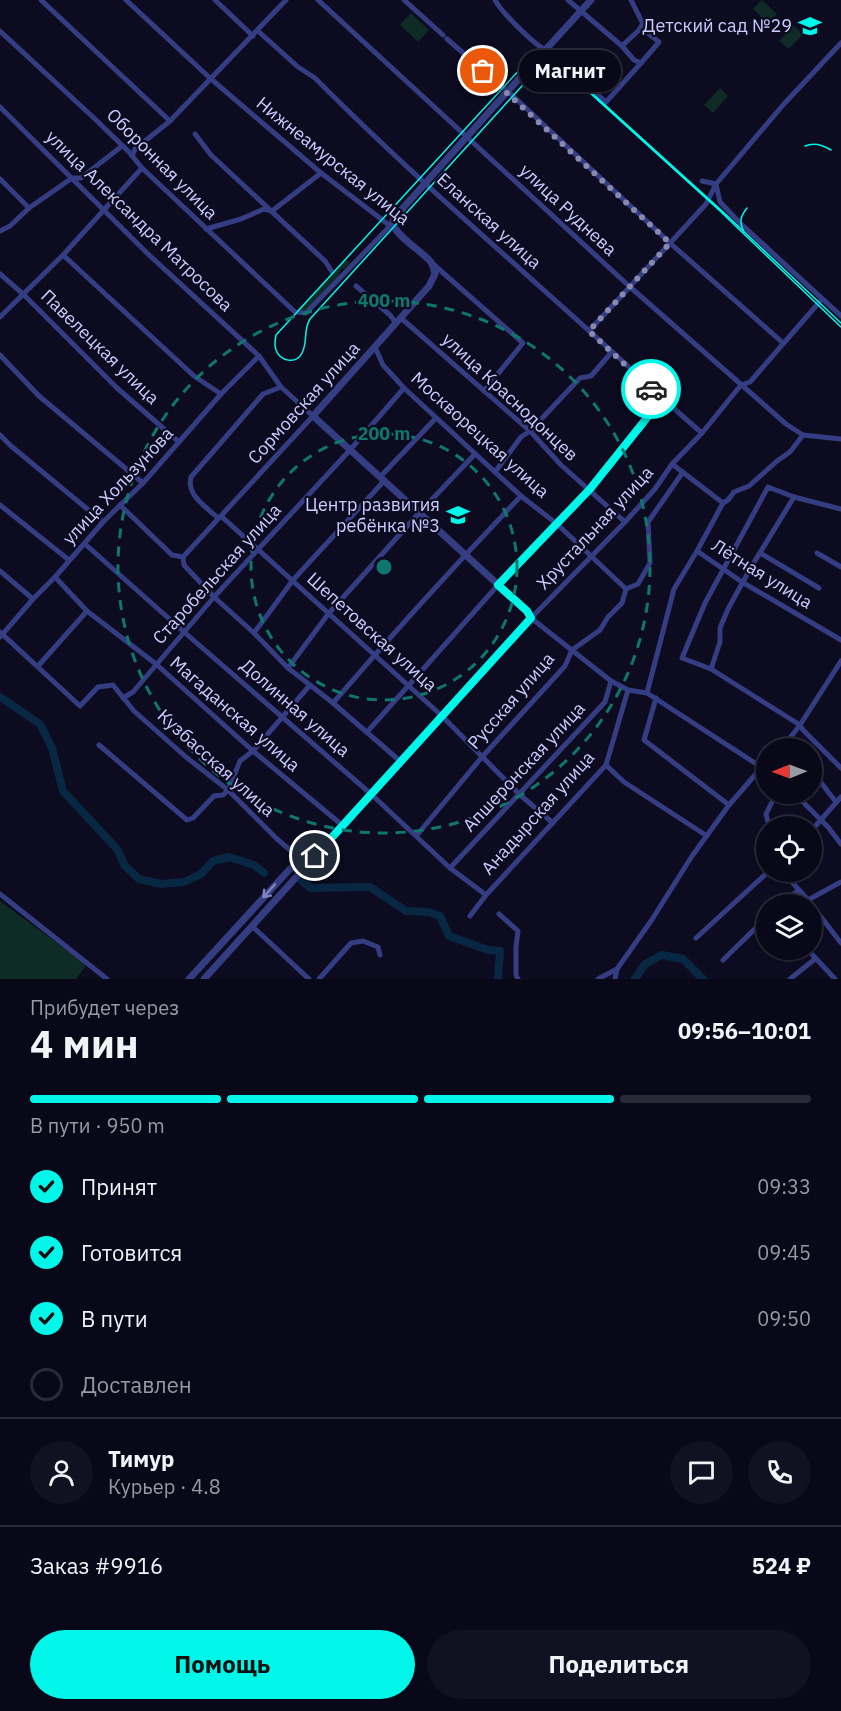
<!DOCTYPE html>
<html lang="ru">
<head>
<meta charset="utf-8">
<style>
  :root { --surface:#090818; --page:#121121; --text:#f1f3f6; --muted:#999aa2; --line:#292937; --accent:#00f6e8 }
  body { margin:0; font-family:"IBM Plex Sans",sans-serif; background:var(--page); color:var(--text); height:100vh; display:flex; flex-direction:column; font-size:22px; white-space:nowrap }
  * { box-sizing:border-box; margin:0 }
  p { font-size:20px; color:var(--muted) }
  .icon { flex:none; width:33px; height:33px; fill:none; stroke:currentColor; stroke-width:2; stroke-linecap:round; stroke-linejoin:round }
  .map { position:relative; height:979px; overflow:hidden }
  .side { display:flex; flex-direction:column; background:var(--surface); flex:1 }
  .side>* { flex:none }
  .needle { width:39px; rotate:269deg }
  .buttons { position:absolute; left:756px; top:738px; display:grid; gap:12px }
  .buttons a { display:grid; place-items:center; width:66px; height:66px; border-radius:50%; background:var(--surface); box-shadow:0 2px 4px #0004,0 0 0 2px var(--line); font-size:30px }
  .pin { position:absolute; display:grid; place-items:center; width:51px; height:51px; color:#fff; margin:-26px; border:3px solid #fff; border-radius:50%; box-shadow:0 2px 6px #0007 }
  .courier { position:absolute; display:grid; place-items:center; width:60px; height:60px; margin:-30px; border:4px solid #00f6e8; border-radius:50%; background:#fff; color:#222; box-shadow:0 2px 8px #0007 }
  .bubble { position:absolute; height:42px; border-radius:21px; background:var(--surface); box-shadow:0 2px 4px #0004,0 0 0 2px var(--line); font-size:20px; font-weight:700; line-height:42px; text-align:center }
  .headline em { font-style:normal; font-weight:700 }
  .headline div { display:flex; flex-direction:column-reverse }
  .headline { display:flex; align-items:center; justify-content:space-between; height:102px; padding:0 30px }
  h1 { font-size:39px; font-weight:700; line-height:45px }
  .bar { display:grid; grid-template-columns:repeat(4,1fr); gap:9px 6px; align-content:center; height:72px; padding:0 30px }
  .bar i { height:8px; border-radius:4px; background:var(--line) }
  .bar .on { background:var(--accent) }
  .bar p { grid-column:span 4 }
  .line { display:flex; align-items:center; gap:15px; padding:0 30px; border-top:2px solid var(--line) }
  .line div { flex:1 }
  .round { display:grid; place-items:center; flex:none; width:63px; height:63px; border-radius:32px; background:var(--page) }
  ol { padding:0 30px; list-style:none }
  li { display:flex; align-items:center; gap:18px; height:66px }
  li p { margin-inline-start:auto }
  li .icon { padding:6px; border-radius:50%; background:var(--accent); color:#111; stroke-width:4 }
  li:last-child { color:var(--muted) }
  li i { width:33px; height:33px; border:3px solid var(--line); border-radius:50% }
  .action { display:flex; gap:12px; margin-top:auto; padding:12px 30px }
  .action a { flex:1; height:69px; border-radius:36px; background:var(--accent); color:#111; font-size:24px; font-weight:700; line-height:69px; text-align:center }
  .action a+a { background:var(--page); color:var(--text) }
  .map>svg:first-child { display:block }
  .green { fill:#0e2b25 }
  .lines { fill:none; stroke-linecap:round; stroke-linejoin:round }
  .river { stroke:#082743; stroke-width:8 }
  .minor { stroke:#343d82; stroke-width:5 }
  .tertiary { stroke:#343d82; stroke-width:7 }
  .tram { stroke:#00f6e8; stroke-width:1.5 }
  .oneway { stroke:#8085c0 }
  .done { stroke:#8889b1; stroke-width:6; stroke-dasharray:0 10.8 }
  .route { stroke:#00f6e8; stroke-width:8 }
  .ring { fill:none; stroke:#0f766e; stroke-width:3; stroke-dasharray:10 8 }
  .labels { text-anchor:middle; stroke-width:4.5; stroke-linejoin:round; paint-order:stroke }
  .poi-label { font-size:18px; fill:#cbcdff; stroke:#0c0b20; text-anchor:end }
  .street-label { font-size:18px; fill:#cbcdff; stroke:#0c0b20 }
  .centre { fill:#0f766e; stroke:#0c0b20; stroke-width:3 }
  .ring-label { font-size:18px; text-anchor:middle; font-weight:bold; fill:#0f766e; stroke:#0c0b20; stroke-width:4.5; stroke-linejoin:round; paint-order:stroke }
</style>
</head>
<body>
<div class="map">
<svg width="841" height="979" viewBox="0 0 841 979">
  <rect width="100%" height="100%" fill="#0c0b20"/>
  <!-- green -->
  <g class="green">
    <polygon points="762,0 777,14 768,23 753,9"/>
    <polygon points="411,13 429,30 418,42 400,25"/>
    <polygon points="793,25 803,34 789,49 779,41"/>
    <polygon points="720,88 728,96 713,113 704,105"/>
    <polygon points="345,259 350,263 344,269 342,268 338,276 305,311 297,310"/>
    <polygon points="0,901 84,963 85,967 76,979 0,979"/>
  </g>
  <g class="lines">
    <!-- river -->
    <g class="river">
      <polyline points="0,697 40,724 52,748 63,791 117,849 125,866 139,879 161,884 184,882 201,874 213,861 229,857 254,865 264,873"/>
      <polyline points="302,881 311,888 370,887 406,911 428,912 440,916 449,936 488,950 500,951 498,979"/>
      <polyline points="635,979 645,964 662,955 683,959 703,979"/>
    </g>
    <!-- minor -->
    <g class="minor">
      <polyline points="41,0 170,121"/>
      <polyline points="126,0 211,79 321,173 389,225 392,224"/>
      <polyline points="215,0 253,36"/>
      <polyline points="318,0 629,286 786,424 803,435 841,439"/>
      <polyline points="404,0 443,35"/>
      <path d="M 495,0 C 502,13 532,42 545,50 L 606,102 L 641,63 L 634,60 L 622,46 L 568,0"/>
      <polyline points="0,31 95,119 129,152 142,168 295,312 306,313 392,224"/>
      <path d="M 258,31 L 298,67 L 315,78 C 408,172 509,258 607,347 C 639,376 669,405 702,433"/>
      <polyline points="447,39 513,96 670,243 783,343"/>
      <polyline points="622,46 638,31 643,24 631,0"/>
      <polyline points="641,63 659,42 649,34 643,24"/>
      <polyline points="0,107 149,255 259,356 281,387 313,416 183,557"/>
      <polyline points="195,134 211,155 325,261 332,272"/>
      <polyline points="132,156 135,149 170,121 286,0"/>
      <polyline points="0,179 29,208"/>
      <polyline points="702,181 716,184 720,202 740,223 841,316"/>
      <polyline points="206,229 241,219 264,209 272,211 321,173"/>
      <polyline points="0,231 10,226 29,208 72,178 81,178 122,146"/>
      <polyline points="63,255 194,376 221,394"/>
      <polyline points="433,264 523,343 484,391"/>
      <polyline points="0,274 23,294 117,388 179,442"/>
      <polyline points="356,286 390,315 396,323"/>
      <polyline points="0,317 63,255 142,168"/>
      <polyline points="401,318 530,431 561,465 625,522"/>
      <polyline points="589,331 706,204 716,184 783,105 841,43"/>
      <polyline points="375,347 383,365 404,388 521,496 557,524 626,589"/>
      <polyline points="0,355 39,396 143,483"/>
      <polyline points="0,435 11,446 103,522"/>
      <polyline points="672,464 723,503"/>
      <polyline points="495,472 521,437 530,431 580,378 591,376 610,354 609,349"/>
      <polyline points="380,477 436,418"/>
      <polyline points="0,505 69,560"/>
      <polyline points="120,505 172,555 183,557 184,565 214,597 254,633 288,668 310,685"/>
      <polyline points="841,509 794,497 768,487 705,603 682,658 711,669 800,725 803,730 841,768"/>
      <polyline points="221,516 442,716 519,794 553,823"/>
      <path d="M 218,518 C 206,507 186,495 191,477 L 263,394 L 281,387"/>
      <polyline points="85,544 184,632 371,794 450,868 486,895"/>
      <polyline points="697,551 742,582 841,640"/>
      <polyline points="760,553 819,588"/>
      <polyline points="817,553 841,567"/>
      <polyline points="0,571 33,599"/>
      <polyline points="55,577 87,611 156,664 253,751 342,825"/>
      <polyline points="626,589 638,584 650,563 648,522 683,472"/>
      <polyline points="0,632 80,706 98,687 113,685 134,711 186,757 228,790 277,839 302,860"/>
      <polyline points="254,633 293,580 384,481"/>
      <polyline points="0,637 33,599 55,577 103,522 143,483 221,394 259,356"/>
      <polyline points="38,666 87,611"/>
      <polyline points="288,668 329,613 419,513 475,454"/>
      <polyline points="711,669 720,642 720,628 728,609 750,569 794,497"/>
      <polyline points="647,693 674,589 697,551 723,503 728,500 734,492 749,486 777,461 790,452 803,435"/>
      <polyline points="123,698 133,692 214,597 350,450 404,388"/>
      <polyline points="656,698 644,740 729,805"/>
      <polyline points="333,703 400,761"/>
      <polyline points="367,732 498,585 590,489 661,398"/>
      <path d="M 99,745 L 187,820 L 193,818 L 214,796 L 223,795 L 228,790 L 240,761 L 253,751 L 310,685 L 333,703 C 394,632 457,563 521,496"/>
      <polyline points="782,748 800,725 841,661"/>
      <polyline points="606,765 624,782 707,836"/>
      <polyline points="766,768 761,767 647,693 628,690 611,681 531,618 625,522 655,489 672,464 702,433 741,385 750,382 822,299"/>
      <polyline points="812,771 836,802"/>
      <polyline points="795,794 828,827 841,844"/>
      <polyline points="769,826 766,814 776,794"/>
      <polyline points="812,830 841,797"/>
      <polyline points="417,835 482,757 565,666 572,650 600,630 608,617 622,603 626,589"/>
      <polyline points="766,845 764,852 766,855"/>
      <polyline points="450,868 605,702 611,681"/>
      <polyline points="783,872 808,900 841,943"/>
      <polyline points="0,894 107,979"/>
      <polyline points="808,900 841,882"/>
      <polyline points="781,904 799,890"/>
      <polyline points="499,914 518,931 516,947 516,975 518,979"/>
      <polyline points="470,916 486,895 606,765 628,690"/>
      <polyline points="252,926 309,979"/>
      <polyline points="696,938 768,872"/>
      <polyline points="808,950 835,979"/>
      <polyline points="723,960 766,918"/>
      <polyline points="319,979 351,943 363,941 378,947 380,955"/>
      <polyline points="598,979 617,969"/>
      <polyline points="615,979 617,969 651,921 692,856 729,805 762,767"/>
      <polyline points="790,979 815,959"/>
    </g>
    <!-- tertiary -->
    <g class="tertiary">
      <polyline points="189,979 289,870 302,860 312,857"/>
      <path d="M 204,979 L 531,618 L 527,611 L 313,416 L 429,286 L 435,274 C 434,270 433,264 430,261 C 418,248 401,240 392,224 L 394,218 L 507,92 L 591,0"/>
    </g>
    <!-- tram -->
    <g class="tram">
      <path d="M 805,146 C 814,142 823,145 831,150"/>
      <path d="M 744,232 C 739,222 740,217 747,208"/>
      <path d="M 841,323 L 721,210 L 561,65 C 552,58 545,50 533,55 L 276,335 C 275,340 274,345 276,350 C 280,361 296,365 302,353 C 308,342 303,330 310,319 L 541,65 C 548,62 552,62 559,65 L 720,211 L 841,327"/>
    </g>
  </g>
  <!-- one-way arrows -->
  <defs><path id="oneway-shaft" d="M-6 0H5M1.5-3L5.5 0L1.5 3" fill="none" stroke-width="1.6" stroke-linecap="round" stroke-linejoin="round" transform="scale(1.5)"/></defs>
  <use class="oneway" href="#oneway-shaft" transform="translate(269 891) rotate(132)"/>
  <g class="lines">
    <!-- done -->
    <polyline class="done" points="483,71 670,243 589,331 651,389"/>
    <!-- route -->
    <polyline class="route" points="315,856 531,618 527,611 498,585 590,489 662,399 651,389"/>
  </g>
  <!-- distance rings -->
  <g class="ring">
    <circle cx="384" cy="567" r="133"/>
    <circle cx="384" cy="567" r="266"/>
  </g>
  <!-- icons -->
  <defs>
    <g id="school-bare" transform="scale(1.8)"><path d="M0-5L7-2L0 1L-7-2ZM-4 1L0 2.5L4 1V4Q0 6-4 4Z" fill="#00f6e8" stroke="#0c0b20" stroke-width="2.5" paint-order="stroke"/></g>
  </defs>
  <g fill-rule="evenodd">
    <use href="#school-bare" x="810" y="26"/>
    <use href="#school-bare" x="458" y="515"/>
  </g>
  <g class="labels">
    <!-- poi labels -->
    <g class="poi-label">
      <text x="792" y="32">Детский сад №29</text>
      <text x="440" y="511">Центр развития<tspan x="440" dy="21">ребёнка №3</tspan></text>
    </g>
    <!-- street labels -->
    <g class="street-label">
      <text transform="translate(333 161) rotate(39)" y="6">Нижнеамурская улица</text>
      <text transform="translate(162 164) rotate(45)" y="6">Оборонная улица</text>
      <text transform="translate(568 210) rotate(43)" y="6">улица Руднева</text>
      <text transform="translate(139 221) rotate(44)" y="6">улица Александра Матросова</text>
      <text transform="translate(489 221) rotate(42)" y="6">Еланская улица</text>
      <text transform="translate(100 347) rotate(44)" y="6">Павелецкая улица</text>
      <text transform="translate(510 397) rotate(43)" y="6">улица Краснодонцев</text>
      <text transform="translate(304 403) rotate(-48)" y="6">Сормовская улица</text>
      <text transform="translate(480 435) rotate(42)" y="6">Москворецкая улица</text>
      <text transform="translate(118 486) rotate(-47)" y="6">улица Хользунова</text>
      <text transform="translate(595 528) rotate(-47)" y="6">Хрустальная улица</text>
      <text transform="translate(217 574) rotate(-48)" y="6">Старобельская улица</text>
      <text transform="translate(762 574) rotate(32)" y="6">Лётная улица</text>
      <text transform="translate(372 632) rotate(42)" y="6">Шепетовская улица</text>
      <text transform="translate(511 701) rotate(-49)" y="6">Русская улица</text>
      <text transform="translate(295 708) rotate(41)" y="6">Долинная улица</text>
      <text transform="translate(235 714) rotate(41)" y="6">Магаданская улица</text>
      <text transform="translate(216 763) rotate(42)" y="6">Кузбасская улица</text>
      <text transform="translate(524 767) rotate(-47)" y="6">Апшеронская улица</text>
      <text transform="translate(538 813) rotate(-48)" y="6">Анадырская улица</text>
    </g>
  </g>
  <circle cx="384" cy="567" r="9" class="centre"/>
  <g class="ring-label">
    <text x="384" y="307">400 m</text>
    <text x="384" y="440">200 m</text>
  </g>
</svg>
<div class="buttons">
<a><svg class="needle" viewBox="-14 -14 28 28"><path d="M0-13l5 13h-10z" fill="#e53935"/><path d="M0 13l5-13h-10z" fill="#999aa2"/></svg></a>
<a><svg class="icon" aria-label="locate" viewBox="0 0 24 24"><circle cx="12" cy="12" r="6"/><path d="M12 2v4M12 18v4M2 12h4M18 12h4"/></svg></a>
<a><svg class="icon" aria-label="layers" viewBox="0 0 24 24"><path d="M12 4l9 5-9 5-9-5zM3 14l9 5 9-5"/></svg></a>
</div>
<div class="pin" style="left:483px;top:71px;background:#ea580c"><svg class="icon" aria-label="bag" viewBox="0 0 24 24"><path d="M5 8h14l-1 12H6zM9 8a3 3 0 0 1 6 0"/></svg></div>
<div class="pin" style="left:315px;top:856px;background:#1f2937"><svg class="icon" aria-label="home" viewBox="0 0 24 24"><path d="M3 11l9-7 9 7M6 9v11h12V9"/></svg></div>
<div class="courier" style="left:651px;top:389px"><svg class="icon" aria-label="car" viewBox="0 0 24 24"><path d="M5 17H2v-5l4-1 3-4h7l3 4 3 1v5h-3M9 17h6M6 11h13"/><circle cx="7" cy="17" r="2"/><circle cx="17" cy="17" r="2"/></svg></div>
<div class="bubble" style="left:519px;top:50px;width:102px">Магнит</div>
</div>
<section class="side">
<div class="headline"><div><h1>4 мин</h1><p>Прибудет через</p></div><em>09:56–10:01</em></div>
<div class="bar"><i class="on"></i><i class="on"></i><i class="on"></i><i></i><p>В пути · 950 m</p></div>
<ol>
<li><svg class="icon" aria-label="check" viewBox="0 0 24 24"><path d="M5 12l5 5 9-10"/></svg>Принят<p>09:33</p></li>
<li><svg class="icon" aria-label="check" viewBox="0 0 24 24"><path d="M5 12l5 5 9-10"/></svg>Готовится<p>09:45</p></li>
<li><svg class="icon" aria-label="check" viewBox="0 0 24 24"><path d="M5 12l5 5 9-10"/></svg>В пути<p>09:50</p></li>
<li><i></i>Доставлен</li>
</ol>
<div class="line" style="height:108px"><a class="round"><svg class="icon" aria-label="person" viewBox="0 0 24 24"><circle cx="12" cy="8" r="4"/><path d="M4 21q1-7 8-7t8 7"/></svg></a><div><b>Тимур</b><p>Курьер · 4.8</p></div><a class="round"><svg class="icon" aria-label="chat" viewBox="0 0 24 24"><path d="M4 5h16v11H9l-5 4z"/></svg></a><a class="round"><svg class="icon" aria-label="phone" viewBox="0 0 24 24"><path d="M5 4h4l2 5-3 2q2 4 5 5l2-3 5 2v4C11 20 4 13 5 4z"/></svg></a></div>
<div class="line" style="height:78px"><div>Заказ #9916</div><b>524 ₽</b></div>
<div class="action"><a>Помощь</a><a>Поделиться</a></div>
</section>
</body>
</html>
